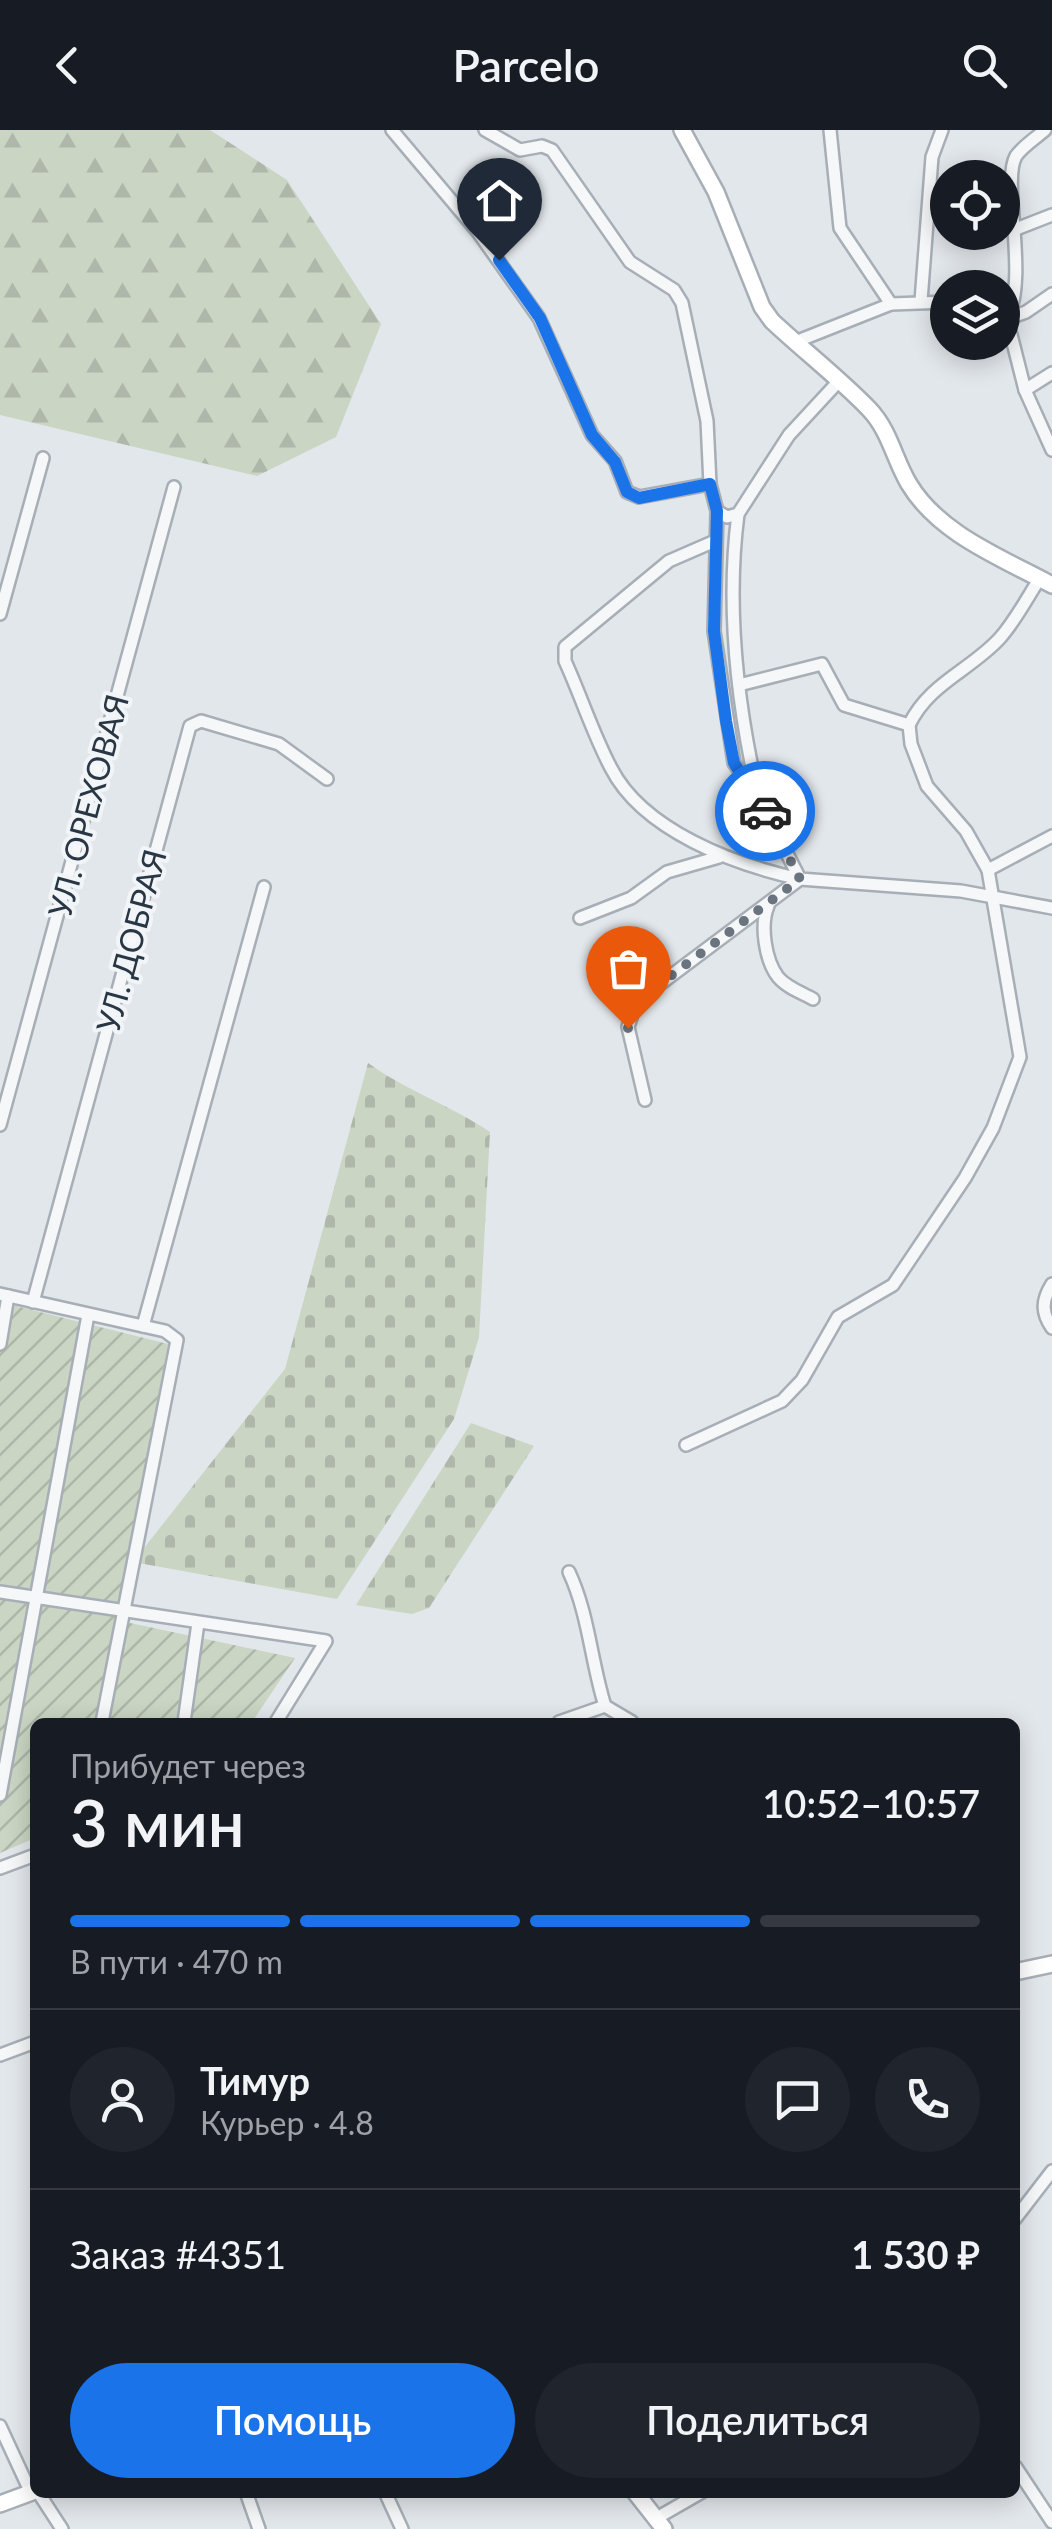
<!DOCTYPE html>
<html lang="ru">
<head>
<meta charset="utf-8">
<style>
  :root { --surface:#171b24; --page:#20242c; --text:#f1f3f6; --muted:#9ea1a6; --line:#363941; --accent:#1a73e8 }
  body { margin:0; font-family:Lato,sans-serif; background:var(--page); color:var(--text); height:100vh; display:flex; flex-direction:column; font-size:38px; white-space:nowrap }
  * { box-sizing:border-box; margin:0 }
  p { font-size:32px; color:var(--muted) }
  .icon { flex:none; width:55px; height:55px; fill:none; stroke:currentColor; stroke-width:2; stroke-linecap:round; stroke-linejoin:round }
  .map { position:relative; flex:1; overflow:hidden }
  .details { position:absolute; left:30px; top:1588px; width:990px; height:780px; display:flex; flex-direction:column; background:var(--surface); border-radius:15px; box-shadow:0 5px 25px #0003 }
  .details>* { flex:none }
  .fabs { position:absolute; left:930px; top:30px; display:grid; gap:20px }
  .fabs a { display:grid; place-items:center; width:90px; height:90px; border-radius:50%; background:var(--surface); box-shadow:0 5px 25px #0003; font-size:50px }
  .pin { position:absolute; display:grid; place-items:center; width:85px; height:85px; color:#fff; margin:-102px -42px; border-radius:50% 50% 50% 0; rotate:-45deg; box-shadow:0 0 10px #0007 }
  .pin .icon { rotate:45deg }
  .courier { position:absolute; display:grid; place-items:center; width:100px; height:100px; margin:-50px; border:8px solid #1a73e8; border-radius:50%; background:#fff; color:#222; box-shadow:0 2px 12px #0007 }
  .overview em { font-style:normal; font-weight:600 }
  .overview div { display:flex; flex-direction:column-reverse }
  .overview { display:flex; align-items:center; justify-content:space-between; height:170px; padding:0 40px }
  h1 { font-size:65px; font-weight:600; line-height:75px }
  .bar { display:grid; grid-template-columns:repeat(4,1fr); gap:15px 10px; align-content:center; height:120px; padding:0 40px }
  .bar i { height:12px; border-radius:8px; background:var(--line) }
  .bar .current { background:var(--accent) }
  .bar p { grid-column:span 4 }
  .line { display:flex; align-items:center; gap:25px; padding:0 40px; border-top:2px solid var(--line) }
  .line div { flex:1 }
  .round { display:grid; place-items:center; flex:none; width:105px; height:105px; border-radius:52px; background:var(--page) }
  .action { display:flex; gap:20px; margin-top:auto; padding:20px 40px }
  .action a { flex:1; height:115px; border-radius:60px; background:var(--accent); color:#fff; font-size:40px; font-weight:600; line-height:115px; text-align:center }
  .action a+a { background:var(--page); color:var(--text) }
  header { display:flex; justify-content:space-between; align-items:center; height:130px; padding:0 40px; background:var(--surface); font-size:45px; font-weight:600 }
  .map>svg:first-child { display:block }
  .forest { fill:url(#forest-firs) }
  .cemetery { fill:url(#cemetery-stones) }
  .garden { fill:url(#garden-furrows) }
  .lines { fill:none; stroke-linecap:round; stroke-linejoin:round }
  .street-casing { stroke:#a7aeb6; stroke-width:16 }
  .secondary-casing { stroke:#a7aeb6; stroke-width:20 }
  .street { stroke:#f5f7f9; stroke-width:11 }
  .secondary { stroke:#fff; stroke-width:15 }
  .done { stroke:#6a747e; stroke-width:10; stroke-dasharray:0 18 }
  .route { stroke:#1a73e8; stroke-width:12 }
  .labels { text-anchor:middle; stroke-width:8; stroke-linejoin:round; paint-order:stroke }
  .street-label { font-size:32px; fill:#293644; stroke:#f2f5f8 }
</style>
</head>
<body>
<header><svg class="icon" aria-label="back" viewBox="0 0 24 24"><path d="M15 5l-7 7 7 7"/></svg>Parcelo<svg class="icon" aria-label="search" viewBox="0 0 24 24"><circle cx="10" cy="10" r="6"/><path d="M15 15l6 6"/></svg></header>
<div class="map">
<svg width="1052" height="2399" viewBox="0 0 1052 2399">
  <defs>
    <pattern id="forest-firs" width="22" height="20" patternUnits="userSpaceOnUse" patternTransform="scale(2.5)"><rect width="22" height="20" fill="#cad5c3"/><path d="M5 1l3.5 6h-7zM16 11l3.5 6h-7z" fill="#aeb7a9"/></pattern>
    <pattern id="cemetery-stones" width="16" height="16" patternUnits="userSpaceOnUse" patternTransform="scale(2.5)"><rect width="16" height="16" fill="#cad5c3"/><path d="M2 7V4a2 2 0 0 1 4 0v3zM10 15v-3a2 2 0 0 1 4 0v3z" fill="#aeb7a9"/></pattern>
    <pattern id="garden-furrows" width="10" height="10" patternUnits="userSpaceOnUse" patternTransform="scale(2.5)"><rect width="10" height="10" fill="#cad5c3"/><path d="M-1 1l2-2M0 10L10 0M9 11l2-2" fill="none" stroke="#aeb7a9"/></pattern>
  </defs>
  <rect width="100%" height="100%" fill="#e2e7eb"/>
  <!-- forest -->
  <polygon class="forest" points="0,0 210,0 287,50 381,194 336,307 257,346 0,285"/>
  <!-- cemetery -->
  <g class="cemetery">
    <path d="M 368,933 C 407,961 450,975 490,1002 L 479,1207 L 454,1289 L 337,1469 L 133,1432 L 285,1239 Z"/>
    <polygon points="471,1293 534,1316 429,1478 412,1484 356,1475"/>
  </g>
  <!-- garden -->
  <polygon class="garden" points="0,1172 168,1214 116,1490 295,1528 252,1592 35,1592 35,1708 0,1723"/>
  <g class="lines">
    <!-- street casing -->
    <g class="street-casing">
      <g id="street">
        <polyline points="392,0 478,102 539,188 592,305 615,331 627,362 639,367 710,354"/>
        <polyline points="485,0 520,20 542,16 552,20 630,132 674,160 682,173 707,291 710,354 717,381 714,501 734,633 757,665 800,749 961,761 1052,778"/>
        <polyline points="830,0 840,98 891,174"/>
        <polyline points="1016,99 1052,85"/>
        <polyline points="921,171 932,27 942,0"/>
        <path d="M 1007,189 C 1029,146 1001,52 1016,26 C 1023,16 1036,8 1045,0"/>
        <polyline points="1007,189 1025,260 1052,320"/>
        <polyline points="1007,189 1026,182 1052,164"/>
        <polyline points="795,212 891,174 948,172"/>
        <polyline points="1025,260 1052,243"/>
        <polyline points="717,381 727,387 738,384 789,305 838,252"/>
        <path d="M 738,384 C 726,476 737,572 757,661"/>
        <path d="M 715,411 L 669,431 L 565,517 L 565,531 C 581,566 593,604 611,638 C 643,701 736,735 800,749"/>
        <polyline points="0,484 43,328"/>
        <path d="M 909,595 C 929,553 971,540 1000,508 C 1016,490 1027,468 1040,448"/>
        <polyline points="988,740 1052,706"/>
        <path d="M 768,776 C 760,795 765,830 778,847 C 786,857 802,863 813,869"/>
        <polyline points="580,788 631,768 667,742 719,727"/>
        <polyline points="645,970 628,897 636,872 800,749"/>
        <polyline points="0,995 174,357"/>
        <path d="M 1052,1154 C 1042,1170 1041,1182 1052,1198"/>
        <polyline points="0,1164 165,1201 177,1210 102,1592"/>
        <polyline points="33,1172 190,596 201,591 279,614 327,649"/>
        <polyline points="143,1196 264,757"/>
        <polyline points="0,1214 8,1166"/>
        <polyline points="686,1315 782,1271 802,1250 838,1187 893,1155 965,1048 993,998 1020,927 988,740 966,701 927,656 911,614 909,595 844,575 822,534 739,555"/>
        <path d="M 569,1442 C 589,1485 591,1532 605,1576 L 632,1592"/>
        <polyline points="0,1462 326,1511 276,1592"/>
        <polyline points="184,1592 198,1493"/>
        <polyline points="559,1592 605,1576"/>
        <polyline points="0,1665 88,1185"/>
        <polyline points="0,1738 35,1725"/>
        <polyline points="0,1925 35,1912"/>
        <polyline points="1015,2089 1052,2041"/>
        <polyline points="0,2296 31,2363"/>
        <polyline points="1015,2336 1052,2392"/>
        <polyline points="38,2362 62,2399"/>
        <polyline points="246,2362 259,2399"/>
        <polyline points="385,2362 402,2399"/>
        <polyline points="655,2389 702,2362"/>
      </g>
    </g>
    <!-- secondary casing -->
    <g class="secondary-casing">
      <g id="secondary">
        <path d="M 682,0 L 716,62 L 762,177 L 772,191 C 804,221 839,248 869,279 C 890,301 894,329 909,354 C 939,404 1002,428 1052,455"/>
        <polyline points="1015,1842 1052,1834"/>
        <polyline points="635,2362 664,2399"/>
        <polyline points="0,2374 35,2361"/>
      </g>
    </g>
    <!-- street -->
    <use href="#street" class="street"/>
    <!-- secondary -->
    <use href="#secondary" class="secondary"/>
  </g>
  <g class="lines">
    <!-- done -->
    <polyline class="done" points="628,898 636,872 800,749 765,681"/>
    <!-- route -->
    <polyline class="route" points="499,130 540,188 592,305 615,332 627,362 639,368 710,354 717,381 714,501 726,591 734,633 765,681"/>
  </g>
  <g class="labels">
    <!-- street labels -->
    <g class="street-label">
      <text transform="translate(89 676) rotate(-75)" y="11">УЛ. ОРЕХОВАЯ</text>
      <text transform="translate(132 811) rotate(-75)" y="11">УЛ. ДОБРАЯ</text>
    </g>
  </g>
</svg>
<div class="fabs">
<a><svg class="icon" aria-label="locate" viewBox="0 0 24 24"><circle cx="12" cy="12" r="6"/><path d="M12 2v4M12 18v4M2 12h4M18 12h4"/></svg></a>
<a><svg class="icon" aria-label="layers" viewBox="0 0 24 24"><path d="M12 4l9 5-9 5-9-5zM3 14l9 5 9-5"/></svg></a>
</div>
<div class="pin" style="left:628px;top:898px;background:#ea580c"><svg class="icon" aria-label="bag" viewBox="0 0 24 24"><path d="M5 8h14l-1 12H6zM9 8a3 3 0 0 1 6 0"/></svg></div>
<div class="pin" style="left:499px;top:130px;background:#1f2937"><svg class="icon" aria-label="home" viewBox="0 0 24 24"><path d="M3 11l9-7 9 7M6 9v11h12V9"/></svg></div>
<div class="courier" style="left:765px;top:681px"><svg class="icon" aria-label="car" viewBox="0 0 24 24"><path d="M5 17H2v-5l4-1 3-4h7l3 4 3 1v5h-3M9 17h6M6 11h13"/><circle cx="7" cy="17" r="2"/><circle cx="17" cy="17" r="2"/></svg></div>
<section class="details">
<div class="overview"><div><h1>3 мин</h1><p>Прибудет через</p></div><em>10:52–10:57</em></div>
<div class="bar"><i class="current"></i><i class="current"></i><i class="current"></i><i></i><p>В пути · 470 m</p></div>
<div class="line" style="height:180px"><a class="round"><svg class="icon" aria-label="person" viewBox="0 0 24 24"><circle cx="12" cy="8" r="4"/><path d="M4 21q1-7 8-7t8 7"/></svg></a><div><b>Тимур</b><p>Курьер · 4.8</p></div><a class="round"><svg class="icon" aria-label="chat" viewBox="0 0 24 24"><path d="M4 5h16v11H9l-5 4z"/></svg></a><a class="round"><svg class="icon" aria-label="phone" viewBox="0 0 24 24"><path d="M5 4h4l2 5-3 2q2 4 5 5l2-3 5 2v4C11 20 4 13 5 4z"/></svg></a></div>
<div class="line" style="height:130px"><div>Заказ #4351</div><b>1 530 ₽</b></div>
<div class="action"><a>Помощь</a><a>Поделиться</a></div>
</section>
</div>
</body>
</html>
